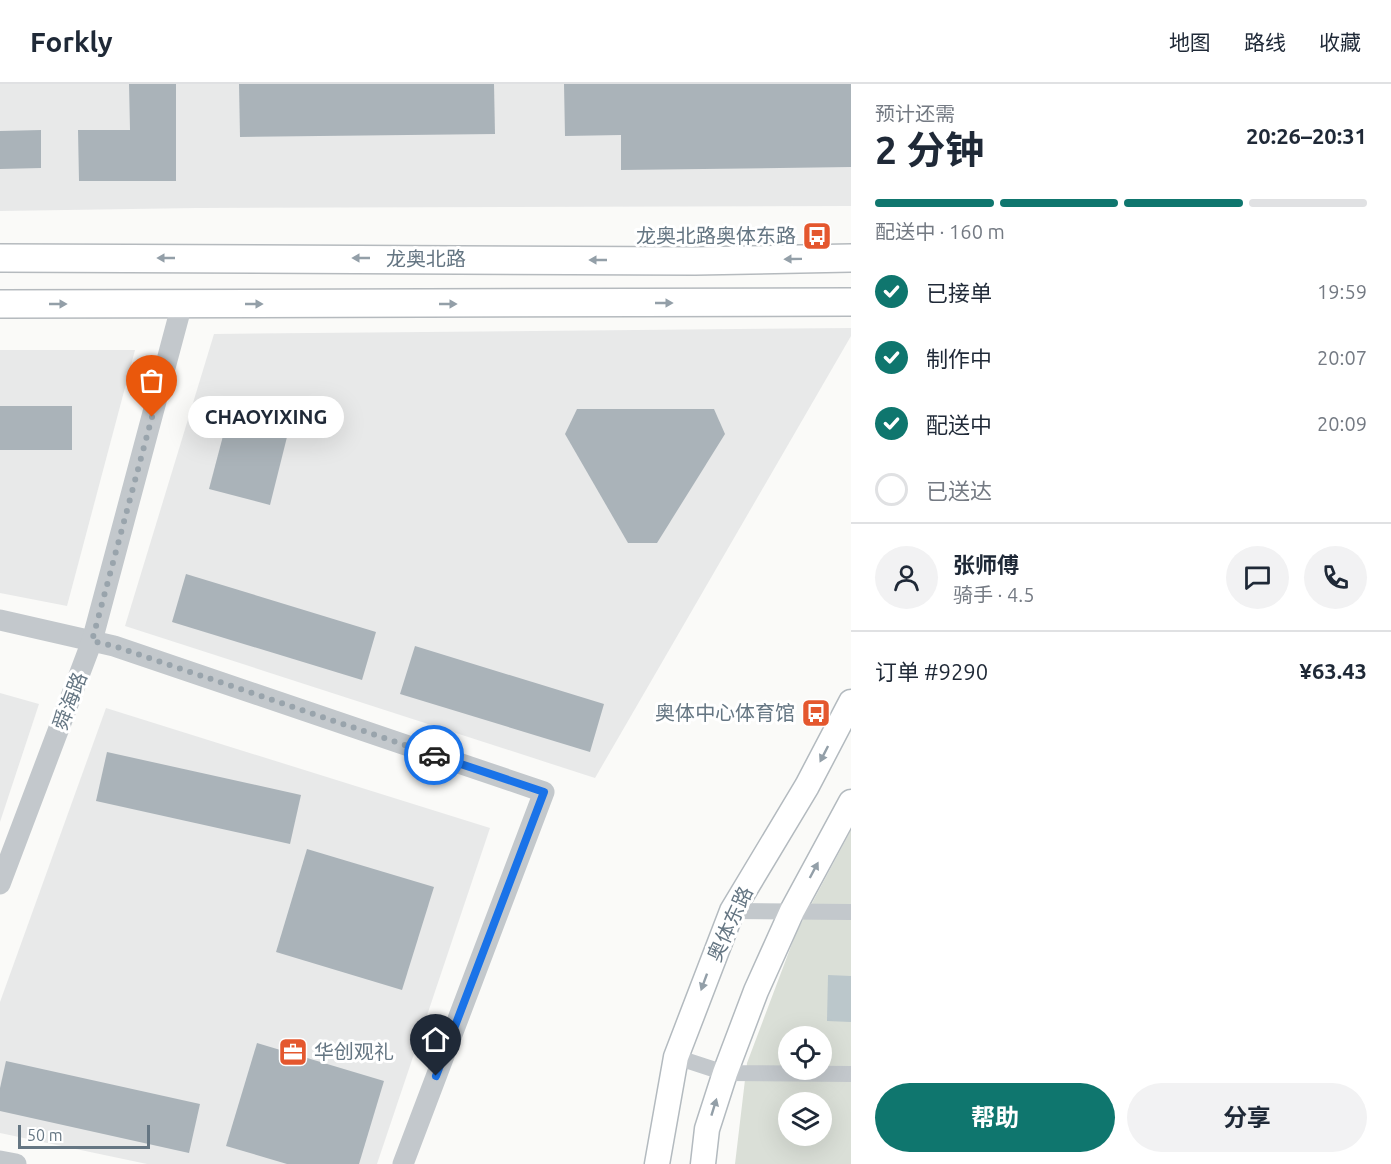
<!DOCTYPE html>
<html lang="zh">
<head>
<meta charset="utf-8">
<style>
  :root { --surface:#fff; --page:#f2f2f3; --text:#1f2937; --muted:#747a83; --line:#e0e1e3; --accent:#0f766e }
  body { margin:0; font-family:Ubuntu,"Noto Sans SC",sans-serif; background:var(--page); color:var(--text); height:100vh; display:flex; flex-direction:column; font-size:22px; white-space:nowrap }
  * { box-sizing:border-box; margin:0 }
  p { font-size:20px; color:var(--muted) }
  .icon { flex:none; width:33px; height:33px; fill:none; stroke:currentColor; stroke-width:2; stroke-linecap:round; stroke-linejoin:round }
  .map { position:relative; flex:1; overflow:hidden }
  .sheet { display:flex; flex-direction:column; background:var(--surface); width:540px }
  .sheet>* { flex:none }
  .controls { position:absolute; left:778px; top:942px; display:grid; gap:12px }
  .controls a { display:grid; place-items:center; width:54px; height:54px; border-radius:50%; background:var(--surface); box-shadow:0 6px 24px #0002; font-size:30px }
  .scale { position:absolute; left:18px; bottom:15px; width:132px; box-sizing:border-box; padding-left:6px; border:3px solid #657683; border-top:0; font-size:16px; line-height:21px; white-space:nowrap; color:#657683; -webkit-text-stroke:4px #fff; paint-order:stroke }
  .pin { position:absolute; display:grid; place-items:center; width:51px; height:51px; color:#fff; margin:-62px -26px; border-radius:50% 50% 50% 0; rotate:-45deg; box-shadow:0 0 6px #0007 }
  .pin .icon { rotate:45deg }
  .courier { position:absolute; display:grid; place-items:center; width:60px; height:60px; margin:-30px; border:4px solid #1a73e8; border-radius:50%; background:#fff; color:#222; box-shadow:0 2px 8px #0007 }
  .bubble { position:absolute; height:42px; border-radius:21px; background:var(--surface); box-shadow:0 6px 24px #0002; font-size:20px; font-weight:700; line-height:42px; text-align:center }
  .headline em { font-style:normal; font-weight:700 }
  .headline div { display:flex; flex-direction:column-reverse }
  .headline { display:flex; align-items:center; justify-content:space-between; height:102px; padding:0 24px }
  h1 { font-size:39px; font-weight:700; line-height:45px }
  .bar { display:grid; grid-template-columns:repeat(4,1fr); gap:9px 6px; align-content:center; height:72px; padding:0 24px }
  .bar i { height:8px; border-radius:4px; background:var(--line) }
  .bar .on { background:var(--accent) }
  .bar p { grid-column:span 4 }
  .line { display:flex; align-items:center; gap:15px; padding:0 24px; border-top:2px solid var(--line) }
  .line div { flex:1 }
  .round { display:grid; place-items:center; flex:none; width:63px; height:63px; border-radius:32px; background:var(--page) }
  ol { padding:0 24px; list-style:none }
  li { display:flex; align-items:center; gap:18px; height:66px }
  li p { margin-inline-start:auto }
  li .icon { padding:6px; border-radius:50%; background:var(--accent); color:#fff; stroke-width:4 }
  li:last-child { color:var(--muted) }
  li i { width:33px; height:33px; border:3px solid var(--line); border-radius:50% }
  .primary-button { display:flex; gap:12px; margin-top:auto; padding:12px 24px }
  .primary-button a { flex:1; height:69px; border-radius:36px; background:var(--accent); color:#fff; font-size:24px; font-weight:700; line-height:69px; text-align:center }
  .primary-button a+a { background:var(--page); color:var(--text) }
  header { display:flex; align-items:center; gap:36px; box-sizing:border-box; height:84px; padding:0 30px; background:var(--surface); border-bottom:2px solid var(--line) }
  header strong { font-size:28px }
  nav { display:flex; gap:33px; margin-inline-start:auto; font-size:21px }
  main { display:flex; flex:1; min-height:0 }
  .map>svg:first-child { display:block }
  .built { fill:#e8e9e9 }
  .green { fill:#dadfd7; fill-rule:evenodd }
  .water { fill:#bbc7cb }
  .building { fill:#aab3b9 }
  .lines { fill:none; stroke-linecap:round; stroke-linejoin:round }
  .secondary-casing { stroke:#b3babf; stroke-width:27 }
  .primary-casing { stroke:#b5babe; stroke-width:30 }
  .minor { stroke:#c3c8cc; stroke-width:16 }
  .tertiary { stroke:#c3c8cc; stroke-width:21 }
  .secondary { stroke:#fff; stroke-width:24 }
  .primary { stroke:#fff; stroke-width:27 }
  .oneway { fill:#939fa8 }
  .done { stroke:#99a4ac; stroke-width:6; stroke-dasharray:0 10.8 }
  .route { stroke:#1a73e8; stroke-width:8 }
  .labels { text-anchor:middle; stroke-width:6; stroke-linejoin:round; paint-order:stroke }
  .poi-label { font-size:20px; fill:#657683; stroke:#fff; text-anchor:end }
  .street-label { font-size:20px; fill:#657683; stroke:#fff }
</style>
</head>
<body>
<header>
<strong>Forkly</strong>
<nav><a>地图</a><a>路线</a><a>收藏</a></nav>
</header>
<main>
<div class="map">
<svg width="851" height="1080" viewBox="0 0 851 1080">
  <rect width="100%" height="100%" fill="#fafaf8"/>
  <!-- built -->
  <g class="built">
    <polygon points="0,0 851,0 851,122 197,124 0,127"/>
    <polygon points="851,244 851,252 595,694 125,542 214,250"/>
    <polygon points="0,266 135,266 67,522 0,509"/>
    <polygon points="0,609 39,620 0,738"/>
    <polygon points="106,624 490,744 377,1080 147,1080 0,1049 0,918"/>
  </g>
  <!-- green -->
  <path class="green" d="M 851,746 L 851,1080 L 735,1080 L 747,979 L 796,849 ZM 789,952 L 822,952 L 822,986 L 789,986 ZM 789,1018 L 822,1018 L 822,1052 L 789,1052 Z"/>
  <!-- water -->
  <polygon class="water" points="828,891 851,892 851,938 827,937"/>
  <!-- building -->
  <g class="building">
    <polygon points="129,0 176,0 176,97 79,97 78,46 130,46"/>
    <polygon points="239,0 494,0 495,50 240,53"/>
    <polygon points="564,0 851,0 851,83 621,86 621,51 565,52"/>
    <polygon points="41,46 41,84 0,85 0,47"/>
    <polygon points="233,314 293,329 270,421 209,405"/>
    <rect x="0" y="322" width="72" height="44"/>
    <polygon points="577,325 714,325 725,350 657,459 628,459 565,350"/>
    <polygon points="186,490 376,548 362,596 172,538"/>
    <polygon points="415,562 604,620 590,668 400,610"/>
    <polygon points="107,668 301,711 290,760 96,717"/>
    <polygon points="307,765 434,803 402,906 276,868"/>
    <polygon points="257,959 384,997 359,1080 287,1080 226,1062"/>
    <polygon points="6,977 200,1020 189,1069 0,1027 0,1004"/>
  </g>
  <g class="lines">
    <!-- secondary casing -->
    <g class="secondary-casing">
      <g id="secondary">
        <polyline points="657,1080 676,973 732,827 807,702 851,618"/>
        <polyline points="703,1080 707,1045 725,989 756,907 792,827 851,718"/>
      </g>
    </g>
    <!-- primary casing -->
    <g class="primary-casing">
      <g id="primary">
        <polyline points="0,174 695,177 851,174"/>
        <polyline points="0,220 851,218"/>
      </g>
    </g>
    <!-- minor -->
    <g class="minor">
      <polyline points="732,827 851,828"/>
      <polyline points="676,973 725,989 851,990"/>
    </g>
    <!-- tertiary -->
    <g class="tertiary">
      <polyline points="0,536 114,562 544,708 403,1080"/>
      <polyline points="0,800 92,557 182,220"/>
      <polyline points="0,1077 16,1080"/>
    </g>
    <!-- secondary -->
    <use href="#secondary" class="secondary"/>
    <!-- primary -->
    <use href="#primary" class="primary"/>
  </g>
  <!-- one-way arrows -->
  <defs><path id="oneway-solid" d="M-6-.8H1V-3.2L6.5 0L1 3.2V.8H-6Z" transform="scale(1.5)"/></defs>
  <g class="oneway">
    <use href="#oneway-solid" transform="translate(166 174) rotate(180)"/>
    <use href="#oneway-solid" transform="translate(361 174) rotate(-180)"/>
    <use href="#oneway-solid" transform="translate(793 175) rotate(179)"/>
    <use href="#oneway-solid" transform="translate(598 176) rotate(-180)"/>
    <use href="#oneway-solid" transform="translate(664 219)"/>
    <use href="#oneway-solid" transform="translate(58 220)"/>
    <use href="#oneway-solid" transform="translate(254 220)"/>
    <use href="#oneway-solid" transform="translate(448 220)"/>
    <use href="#oneway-solid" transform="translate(824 670) rotate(117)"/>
    <use href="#oneway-solid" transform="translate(814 786) rotate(-62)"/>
    <use href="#oneway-solid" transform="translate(704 898) rotate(110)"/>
    <use href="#oneway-solid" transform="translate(714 1023) rotate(-73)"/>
  </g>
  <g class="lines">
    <!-- done -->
    <polyline class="done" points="152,333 92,557 114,562 434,671"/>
    <!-- route -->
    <polyline class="route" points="434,671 544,708 436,992"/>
  </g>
  <!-- icons -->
  <defs>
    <g id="bus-square" transform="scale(1.5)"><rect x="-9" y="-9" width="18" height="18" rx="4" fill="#e4572e" stroke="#fff"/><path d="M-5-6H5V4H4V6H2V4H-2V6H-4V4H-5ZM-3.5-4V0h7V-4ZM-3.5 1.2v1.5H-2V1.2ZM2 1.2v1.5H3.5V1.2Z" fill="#fff"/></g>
    <g id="office-square" transform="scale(1.5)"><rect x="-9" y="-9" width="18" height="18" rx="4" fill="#e4572e" stroke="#fff"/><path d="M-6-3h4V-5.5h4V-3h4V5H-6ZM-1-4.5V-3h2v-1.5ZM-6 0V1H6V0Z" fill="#fff"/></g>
  </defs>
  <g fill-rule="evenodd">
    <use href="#bus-square" x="817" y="152"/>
    <use href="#bus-square" x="816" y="629"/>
    <use href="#office-square" x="293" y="968"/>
  </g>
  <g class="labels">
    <!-- poi labels -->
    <g class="poi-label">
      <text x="796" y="159">龙奥北路奥体东路</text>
      <text x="795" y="636">奥体中心体育馆</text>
      <text x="314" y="975" text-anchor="start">华创观礼</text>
    </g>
    <!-- street labels -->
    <g class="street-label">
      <text x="426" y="182">龙奥北路</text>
      <text transform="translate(70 617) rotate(-69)" y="7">舜海路</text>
      <text transform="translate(730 840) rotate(-65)" y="7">奥体东路</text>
    </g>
  </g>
</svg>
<div class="controls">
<a><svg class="icon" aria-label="locate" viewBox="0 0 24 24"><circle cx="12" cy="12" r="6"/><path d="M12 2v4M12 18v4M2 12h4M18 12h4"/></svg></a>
<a><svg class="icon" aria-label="layers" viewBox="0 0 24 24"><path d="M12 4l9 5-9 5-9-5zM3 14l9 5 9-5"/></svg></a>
</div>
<div class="scale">50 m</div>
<div class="pin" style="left:152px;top:333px;background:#ea580c"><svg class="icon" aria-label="bag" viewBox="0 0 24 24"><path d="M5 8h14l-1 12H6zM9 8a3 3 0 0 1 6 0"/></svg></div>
<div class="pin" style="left:436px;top:992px;background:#1f2937"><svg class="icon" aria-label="home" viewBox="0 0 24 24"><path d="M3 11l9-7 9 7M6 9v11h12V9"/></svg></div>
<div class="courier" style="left:434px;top:671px"><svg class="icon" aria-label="car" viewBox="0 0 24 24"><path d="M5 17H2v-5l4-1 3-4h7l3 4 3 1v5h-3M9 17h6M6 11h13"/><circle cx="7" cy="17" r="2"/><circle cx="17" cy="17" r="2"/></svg></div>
<div class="bubble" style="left:188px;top:312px;width:156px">CHAOYIXING</div>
</div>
<section class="sheet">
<div class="headline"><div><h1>2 分钟</h1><p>预计还需</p></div><em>20:26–20:31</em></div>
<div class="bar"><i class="on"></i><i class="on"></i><i class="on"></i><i></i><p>配送中 · 160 m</p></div>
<ol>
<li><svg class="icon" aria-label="check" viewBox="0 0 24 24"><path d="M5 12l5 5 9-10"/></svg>已接单<p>19:59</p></li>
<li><svg class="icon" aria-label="check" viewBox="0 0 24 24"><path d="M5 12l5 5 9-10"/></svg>制作中<p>20:07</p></li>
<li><svg class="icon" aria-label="check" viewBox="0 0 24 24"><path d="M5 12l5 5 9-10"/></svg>配送中<p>20:09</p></li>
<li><i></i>已送达</li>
</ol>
<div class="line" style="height:108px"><a class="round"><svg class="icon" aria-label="person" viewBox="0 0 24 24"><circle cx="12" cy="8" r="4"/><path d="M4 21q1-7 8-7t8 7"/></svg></a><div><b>张师傅</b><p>骑手 · 4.5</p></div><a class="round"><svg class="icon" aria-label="chat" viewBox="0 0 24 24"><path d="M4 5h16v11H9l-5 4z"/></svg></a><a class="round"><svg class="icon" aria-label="phone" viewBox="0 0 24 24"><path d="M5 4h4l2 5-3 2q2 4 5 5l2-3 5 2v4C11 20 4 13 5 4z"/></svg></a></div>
<div class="line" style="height:78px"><div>订单 #9290</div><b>¥63.43</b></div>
<div class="primary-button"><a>帮助</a><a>分享</a></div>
</section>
</main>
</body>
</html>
